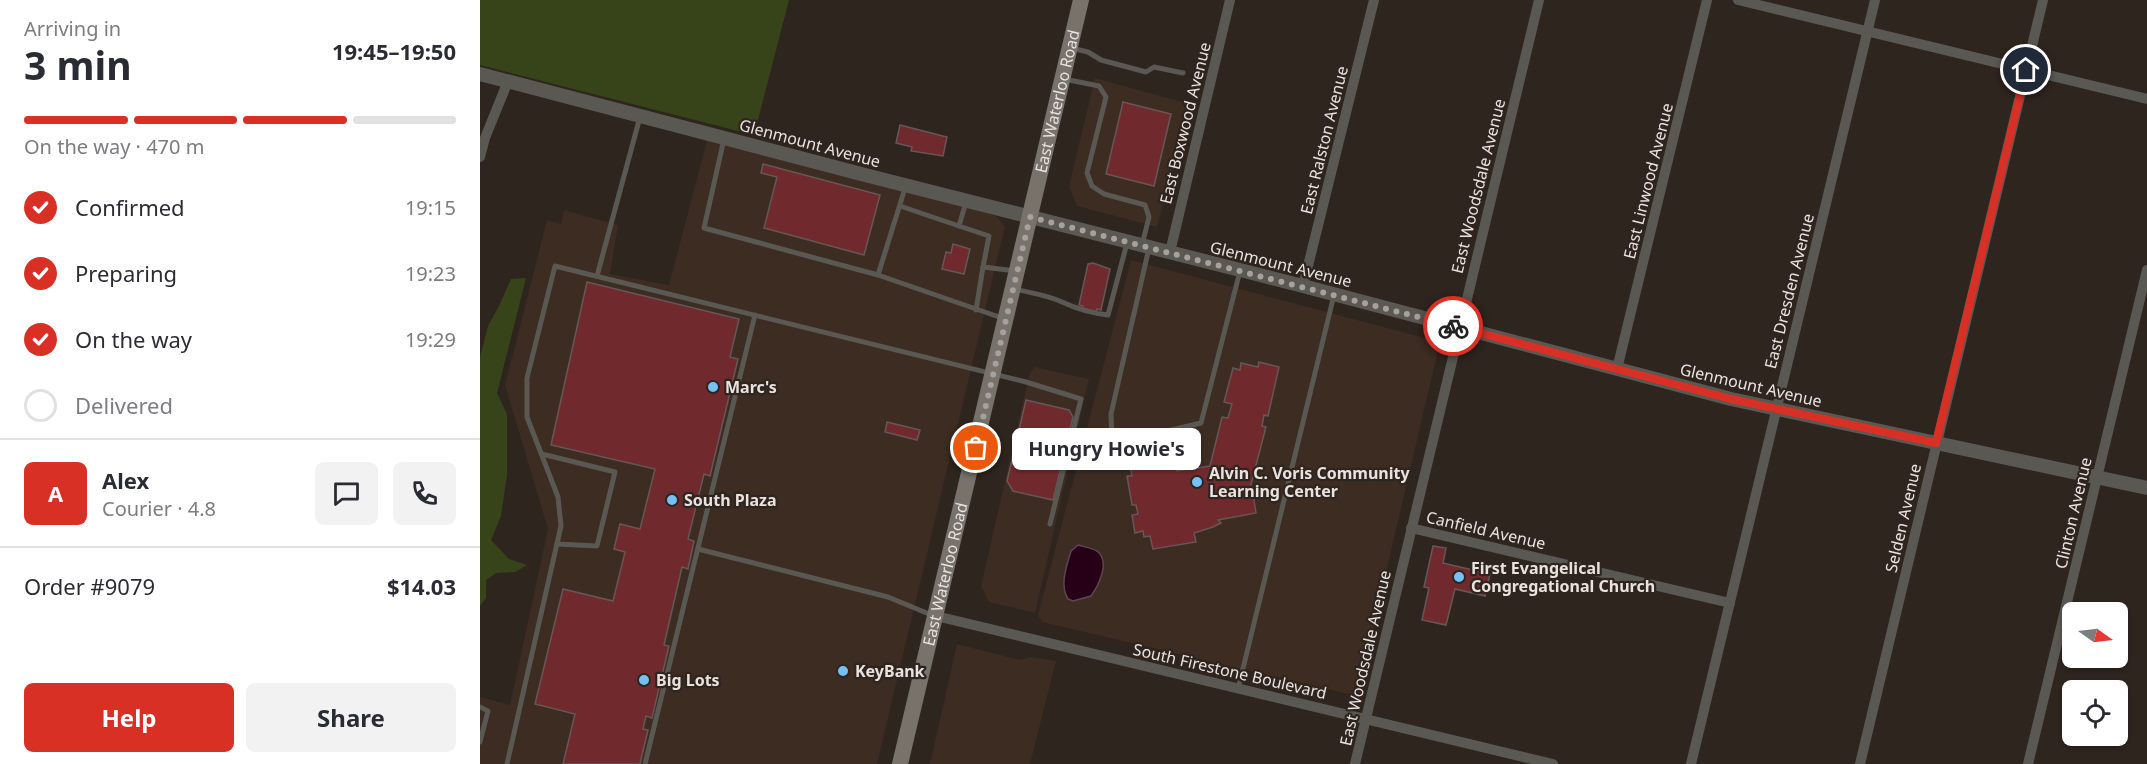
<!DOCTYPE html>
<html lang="en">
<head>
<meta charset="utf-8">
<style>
  :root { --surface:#fff; --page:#f2f2f3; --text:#2b2b33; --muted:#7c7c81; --line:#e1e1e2; --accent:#d93025 }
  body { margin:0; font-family:"Noto Sans",sans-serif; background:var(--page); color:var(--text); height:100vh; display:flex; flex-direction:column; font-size:22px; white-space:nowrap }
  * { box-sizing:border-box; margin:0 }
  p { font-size:20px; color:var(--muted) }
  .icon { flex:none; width:33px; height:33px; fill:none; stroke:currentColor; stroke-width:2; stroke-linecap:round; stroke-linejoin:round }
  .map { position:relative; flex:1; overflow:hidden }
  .side { display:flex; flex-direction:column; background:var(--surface); width:480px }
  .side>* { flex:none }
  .needle { width:39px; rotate:104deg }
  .fabs { position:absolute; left:1582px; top:602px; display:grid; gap:12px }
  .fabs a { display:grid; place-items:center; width:66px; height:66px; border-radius:9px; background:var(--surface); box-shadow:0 2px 4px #0004; font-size:30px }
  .pin { position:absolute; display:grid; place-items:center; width:51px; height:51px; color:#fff; margin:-26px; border:3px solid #fff; border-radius:50%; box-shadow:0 2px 6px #0007 }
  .courier { position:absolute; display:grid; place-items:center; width:60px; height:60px; margin:-30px; border:4px solid #d93025; border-radius:50%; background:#fff; color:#222; box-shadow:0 2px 8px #0007 }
  .bubble { position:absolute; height:42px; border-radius:9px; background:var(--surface); box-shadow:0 2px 4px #0004; font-size:20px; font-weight:700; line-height:42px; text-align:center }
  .headline em { font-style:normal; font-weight:700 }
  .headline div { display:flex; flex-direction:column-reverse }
  .headline { display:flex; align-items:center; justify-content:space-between; height:102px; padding:0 24px }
  h1 { font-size:39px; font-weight:700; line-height:45px }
  .bar { display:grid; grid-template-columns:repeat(4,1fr); gap:9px 6px; align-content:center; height:72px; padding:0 24px }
  .bar i { height:8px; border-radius:4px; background:var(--line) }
  .bar .selected { background:var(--accent) }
  .bar p { grid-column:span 4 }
  .line { display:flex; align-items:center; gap:15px; padding:0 24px; border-top:2px solid var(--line) }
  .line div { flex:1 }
  .round { display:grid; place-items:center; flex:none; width:63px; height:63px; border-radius:9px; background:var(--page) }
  ol { padding:0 24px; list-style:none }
  li { display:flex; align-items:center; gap:18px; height:66px }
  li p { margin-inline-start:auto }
  li .icon { padding:6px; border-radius:50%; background:var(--accent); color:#fff; stroke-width:4 }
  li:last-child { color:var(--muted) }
  li i { width:33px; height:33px; border:3px solid var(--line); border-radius:50% }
  .action { display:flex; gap:12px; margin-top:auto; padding:12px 24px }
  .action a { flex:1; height:69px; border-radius:9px; background:var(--accent); color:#fff; font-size:24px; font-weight:700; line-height:69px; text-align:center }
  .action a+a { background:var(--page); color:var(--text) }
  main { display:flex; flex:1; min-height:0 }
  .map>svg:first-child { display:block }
  .built { fill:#3c2c22 }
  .green { fill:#374419 }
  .water { fill:#250017; stroke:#604453; stroke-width:1.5 }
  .building { fill:#702a2e; stroke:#665757; stroke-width:1.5 }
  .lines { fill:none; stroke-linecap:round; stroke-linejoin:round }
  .service { stroke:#5a5853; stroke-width:5 }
  .minor { stroke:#5a5853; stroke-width:10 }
  .tertiary { stroke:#5a5853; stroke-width:14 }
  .secondary { stroke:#77736b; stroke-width:16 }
  .done { stroke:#a8a09b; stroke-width:6; stroke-dasharray:0 10.8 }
  .route { stroke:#d93025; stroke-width:8 }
  .poi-dot { fill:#75c0f6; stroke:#2f251f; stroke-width:2 }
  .labels { text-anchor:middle; stroke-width:4.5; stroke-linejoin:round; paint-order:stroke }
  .street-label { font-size:16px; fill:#e9e2de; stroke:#2f251f }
  .poi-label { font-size:16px; font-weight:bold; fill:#e9e2de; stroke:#2f251f; text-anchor:start }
</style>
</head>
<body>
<main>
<section class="side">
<div class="headline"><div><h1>3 min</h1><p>Arriving in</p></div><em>19:45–19:50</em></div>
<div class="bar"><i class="selected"></i><i class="selected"></i><i class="selected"></i><i></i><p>On the way · 470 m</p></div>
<ol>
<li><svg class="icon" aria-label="check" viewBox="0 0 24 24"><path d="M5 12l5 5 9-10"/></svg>Confirmed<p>19:15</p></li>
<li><svg class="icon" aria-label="check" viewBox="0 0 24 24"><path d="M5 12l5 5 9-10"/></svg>Preparing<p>19:23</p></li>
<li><svg class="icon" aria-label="check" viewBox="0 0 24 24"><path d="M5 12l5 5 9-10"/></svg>On the way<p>19:29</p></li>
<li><i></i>Delivered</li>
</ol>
<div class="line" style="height:108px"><b class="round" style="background:var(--accent);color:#fff">A</b><div><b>Alex</b><p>Courier · 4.8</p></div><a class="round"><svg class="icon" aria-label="chat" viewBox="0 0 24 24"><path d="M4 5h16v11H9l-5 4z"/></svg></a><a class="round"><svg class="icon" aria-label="phone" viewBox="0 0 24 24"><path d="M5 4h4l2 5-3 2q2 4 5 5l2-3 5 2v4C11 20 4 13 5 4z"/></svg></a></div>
<div class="line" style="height:78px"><div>Order #9079</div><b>$14.03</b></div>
<div class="action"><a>Help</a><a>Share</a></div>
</section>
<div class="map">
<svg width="1667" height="764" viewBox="0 0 1667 764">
  <rect width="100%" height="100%" fill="#2f251f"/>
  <!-- built -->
  <g class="built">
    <polygon points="615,78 702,102 707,114 677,227 597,206 589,186"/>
    <polygon points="227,140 494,208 516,216 525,226 397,764 0,764 0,697 30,705 68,529 25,385 67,220 81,224 84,210 138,225 130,274 189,285"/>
    <polygon points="651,260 960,342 877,696 562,622 558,615"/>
    <polygon points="554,367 609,379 555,613 509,602 501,586 549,376"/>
    <polygon points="477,644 540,660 551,657 576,661 550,764 450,764"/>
  </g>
  <!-- green -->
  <g class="green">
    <polygon points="0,0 309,0 274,135 0,65"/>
    <polygon points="46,278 17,393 27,414 27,475 21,516 11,540 29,559 47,565 35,572 16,573 6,580 6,598 0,606 0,357 8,326 20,304 31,279"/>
  </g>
  <!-- water -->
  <path class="water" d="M 598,545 C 604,547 612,548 617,551 C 631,562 618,586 611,596 L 593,601 L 588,599 C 579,585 587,565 591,551 Z"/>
  <!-- building -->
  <g class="building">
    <polygon points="643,102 691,114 674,186 626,174"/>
    <polygon points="420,125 467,137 463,156 431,151 432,147 416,143"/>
    <polygon points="283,164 400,195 384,255 284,228 297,177 281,173"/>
    <polygon points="473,244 490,249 484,274 462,269 466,252 471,253"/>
    <polygon points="613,263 630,269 621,310 617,309 616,312 603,308 603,306 599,305 608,264"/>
    <polygon points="107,282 259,319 250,357 258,359 230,476 224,474 208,539 214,541 208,569 202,567 184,645 189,646 172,718 166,716 163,729 168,730 160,764 83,764 95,714 55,704 83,589 133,601 145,552 134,549 140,524 160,529 175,469 71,445"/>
    <polygon points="779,362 799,367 788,416 784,415 782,426 786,427 770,488 772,488 776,513 738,520 741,523 733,527 714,533 716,542 673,549 670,536 664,537 663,531 655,533 652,515 658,514 656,505 652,505 647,476 652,476 651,470 666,468 666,465 684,460 695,461 697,471 730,466 742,417 748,418 752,404 744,402 753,368 760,370 761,363 778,367"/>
    <polygon points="546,400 589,410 593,417 573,500 533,491 527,481"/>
    <polygon points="407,422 440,430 437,440 405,432"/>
    <polygon points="953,546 966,548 963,563 1010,574 1005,596 975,589 966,625 942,620 949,588 944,587"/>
  </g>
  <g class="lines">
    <!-- service -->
    <g class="service">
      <polyline points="591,48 608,52 621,60 666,72 674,67 703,73"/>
      <polyline points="584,79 619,86 626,97 607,173 612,186 624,194 665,205 669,217 662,245"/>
      <polyline points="244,139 224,228 398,275"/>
      <polyline points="426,185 398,275 522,318"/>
      <polyline points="486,202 479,226 509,236 503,267"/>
      <polyline points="420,206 479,226"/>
      <polyline points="669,248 631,414 632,444 721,423 760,271"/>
      <polyline points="117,276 160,117"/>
      <path d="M 535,289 C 550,293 568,295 582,302 C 597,309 611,313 628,315 L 647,243"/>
      <polyline points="496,310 503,267 536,271"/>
      <polyline points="62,454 135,472 117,546 77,544"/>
      <polyline points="218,549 408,597 454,616"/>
      <polyline points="758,689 854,295"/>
      <polyline points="0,707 8,711 0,742"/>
      <polyline points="27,764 81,526 78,497 47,417 47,378 75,266 546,382 601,399 570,524"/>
      <polyline points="165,764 275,315"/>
    </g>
    <!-- minor -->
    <g class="minor">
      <polyline points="1258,0 1667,99"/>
      <polyline points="0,157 5,138 28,81"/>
      <polyline points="690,252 750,0"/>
      <polyline points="823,286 894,0"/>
      <polyline points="1137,369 1227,0"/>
      <polyline points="931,528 1250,603"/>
      <polyline points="456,616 1073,764"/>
      <polyline points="875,764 1059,0"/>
      <polyline points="1211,764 1395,0"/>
      <polyline points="1380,764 1563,0"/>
      <polyline points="1548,764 1667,270"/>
    </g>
    <!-- tertiary -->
    <polyline class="tertiary" points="0,74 389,176 823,286 1251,399 1667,488"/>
    <!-- secondary -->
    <path class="secondary" id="s1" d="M 420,764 L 601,0"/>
  </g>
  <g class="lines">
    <!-- done -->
    <polyline class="done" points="496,448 550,217 973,326"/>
    <!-- route -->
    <polyline class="route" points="973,326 1251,399 1456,443 1546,70"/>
  </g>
  <!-- markers -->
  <g class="poi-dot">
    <circle cx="233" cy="387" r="6"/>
    <circle cx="717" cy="482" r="6"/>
    <circle cx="192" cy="500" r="6"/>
    <circle cx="979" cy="577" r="6"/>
    <circle cx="363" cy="671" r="6"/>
    <circle cx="164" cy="680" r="6"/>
  </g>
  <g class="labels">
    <!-- street labels -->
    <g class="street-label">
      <text dy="6" stroke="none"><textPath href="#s1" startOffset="681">East Waterloo Road</textPath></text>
      <text transform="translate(705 123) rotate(-76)" y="6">East Boxwood Avenue</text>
      <text transform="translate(844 140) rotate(-76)" y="6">East Ralston Avenue</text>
      <text transform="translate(330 143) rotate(15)" y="6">Glenmount Avenue</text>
      <text transform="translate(1168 181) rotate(-76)" y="6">East Linwood Avenue</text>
      <text transform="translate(998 186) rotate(-76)" y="6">East Woodsdale Avenue</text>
      <text transform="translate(801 264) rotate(14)" y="6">Glenmount Avenue</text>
      <text transform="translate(1309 291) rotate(-76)" y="6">East Dresden Avenue</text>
      <text transform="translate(1271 385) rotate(13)" y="6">Glenmount Avenue</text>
      <text transform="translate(1593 513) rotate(-77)" y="6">Clinton Avenue</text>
      <text transform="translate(1423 518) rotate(-77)" y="6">Selden Avenue</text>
      <text transform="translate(1006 530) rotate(13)" y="6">Canfield Avenue</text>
      <text dy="6" stroke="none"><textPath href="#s1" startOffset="195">East Waterloo Road</textPath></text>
      <text transform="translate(885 658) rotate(-77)" y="6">East Woodsdale Avenue</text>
      <text transform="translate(750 671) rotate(13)" y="6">South Firestone Boulevard</text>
    </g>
    <!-- poi labels -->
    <g class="poi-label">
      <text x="245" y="393">Marc's</text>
      <text x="729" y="479">Alvin C. Voris Community<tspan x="729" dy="18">Learning Center</tspan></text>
      <text x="204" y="506">South Plaza</text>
      <text x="991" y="574">First Evangelical<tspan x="991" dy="18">Congregational Church</tspan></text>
      <text x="375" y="677">KeyBank</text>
      <text x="176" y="686">Big Lots</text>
    </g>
  </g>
</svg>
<div class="fabs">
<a><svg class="needle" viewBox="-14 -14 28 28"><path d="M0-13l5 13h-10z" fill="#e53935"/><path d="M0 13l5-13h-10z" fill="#7c7c81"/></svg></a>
<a><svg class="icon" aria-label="locate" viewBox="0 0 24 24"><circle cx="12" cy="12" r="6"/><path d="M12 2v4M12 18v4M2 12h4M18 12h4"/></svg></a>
</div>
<div class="pin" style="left:496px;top:448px;background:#ea580c"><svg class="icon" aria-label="bag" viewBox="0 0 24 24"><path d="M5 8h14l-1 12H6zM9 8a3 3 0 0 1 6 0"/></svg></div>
<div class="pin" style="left:1546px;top:70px;background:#1f2937"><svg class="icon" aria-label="home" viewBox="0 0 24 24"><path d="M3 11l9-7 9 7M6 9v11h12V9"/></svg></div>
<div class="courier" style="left:973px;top:326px"><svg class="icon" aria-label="bike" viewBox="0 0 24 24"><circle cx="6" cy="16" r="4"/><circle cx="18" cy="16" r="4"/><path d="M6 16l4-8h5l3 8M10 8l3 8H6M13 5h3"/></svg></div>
<div class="bubble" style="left:532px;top:428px;width:189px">Hungry Howie's</div>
</div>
</main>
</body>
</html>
